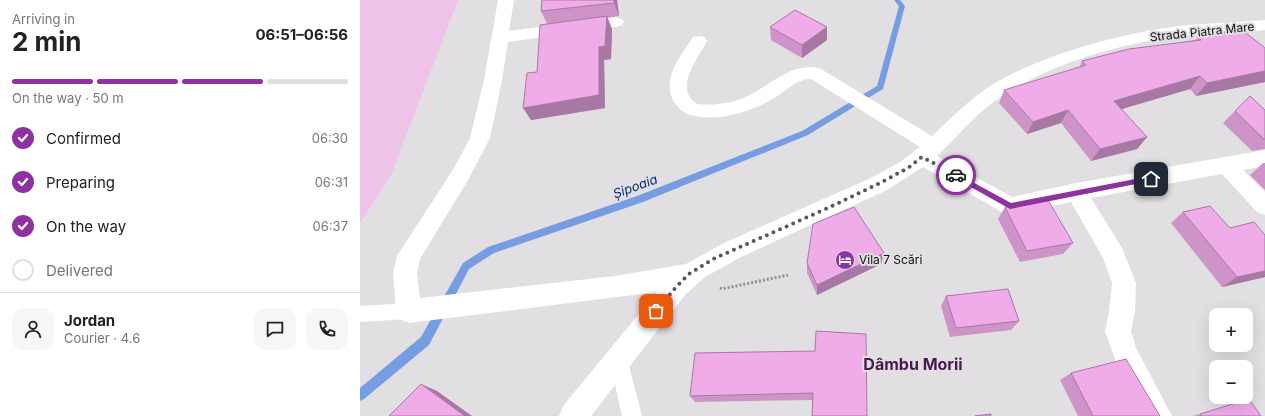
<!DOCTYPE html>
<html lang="en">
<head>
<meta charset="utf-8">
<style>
  :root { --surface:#fff; --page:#f6f6f6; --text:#222; --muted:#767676; --line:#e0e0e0; --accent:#8d329e }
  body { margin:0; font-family:Inter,sans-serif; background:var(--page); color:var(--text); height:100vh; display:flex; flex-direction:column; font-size:15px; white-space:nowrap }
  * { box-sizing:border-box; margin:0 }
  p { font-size:13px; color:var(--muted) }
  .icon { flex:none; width:22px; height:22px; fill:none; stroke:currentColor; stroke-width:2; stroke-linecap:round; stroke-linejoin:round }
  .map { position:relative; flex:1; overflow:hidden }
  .panel { display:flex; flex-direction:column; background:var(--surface); width:360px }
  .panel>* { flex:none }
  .fabs { position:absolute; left:849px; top:308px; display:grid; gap:8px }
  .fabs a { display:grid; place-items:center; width:44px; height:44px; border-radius:8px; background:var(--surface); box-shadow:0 4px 16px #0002; font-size:20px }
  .pin { position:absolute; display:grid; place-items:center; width:34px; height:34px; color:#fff; margin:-17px; border-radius:8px; box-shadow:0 2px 6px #0006 }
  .courier { position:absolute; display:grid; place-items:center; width:40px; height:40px; margin:-20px; border:3px solid #8d329e; border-radius:50%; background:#fff; color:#222; box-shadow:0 1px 5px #0007 }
  .head em { font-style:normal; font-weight:700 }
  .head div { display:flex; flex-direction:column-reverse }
  .head { display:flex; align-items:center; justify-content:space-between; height:68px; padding:0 12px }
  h1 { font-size:26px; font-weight:700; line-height:30px }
  .bar { display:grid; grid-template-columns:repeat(4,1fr); gap:6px 4px; align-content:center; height:48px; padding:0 12px }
  .bar i { height:5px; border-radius:3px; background:var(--line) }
  .bar .current { background:var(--accent) }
  .bar p { grid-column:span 4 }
  .line { display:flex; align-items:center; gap:10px; padding:0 12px; border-top:1px solid var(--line) }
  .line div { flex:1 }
  .round { display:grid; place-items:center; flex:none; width:42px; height:42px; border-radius:12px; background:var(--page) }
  ol { padding:0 12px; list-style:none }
  li { display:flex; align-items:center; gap:12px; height:44px }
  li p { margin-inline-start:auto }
  li .icon { padding:4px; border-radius:50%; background:var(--accent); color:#fff; stroke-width:4 }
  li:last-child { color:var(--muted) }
  li i { width:22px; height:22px; border:2px solid var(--line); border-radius:50% }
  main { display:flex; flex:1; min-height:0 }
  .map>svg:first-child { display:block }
  .green { fill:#efc2ea }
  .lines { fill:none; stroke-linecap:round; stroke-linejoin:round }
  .stream { fill:#769de2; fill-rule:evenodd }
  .path { stroke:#918f91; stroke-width:3; stroke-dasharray:2 2; stroke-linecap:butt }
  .service { fill:#fff; fill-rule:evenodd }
  .minor { fill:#fff; fill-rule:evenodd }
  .wall { fill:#ce94c8 }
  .shaded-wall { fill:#a778a3 }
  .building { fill:#eface9; stroke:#a778a3 }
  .route { fill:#8d329e }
  .done { stroke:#595759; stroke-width:4; stroke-dasharray:0 7.2 }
  .labels { text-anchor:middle; stroke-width:4; stroke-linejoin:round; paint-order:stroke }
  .street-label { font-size:12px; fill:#0f0e0f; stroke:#e2dfe2 }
  .poi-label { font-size:12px; fill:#0f0e0f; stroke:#e2dfe2; text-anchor:start }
  .water-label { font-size:13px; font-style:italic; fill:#022c7b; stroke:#e2dfe2 }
  .near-neighbourhood-label { font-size:16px; font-weight:bold; fill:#461a4e; stroke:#e2dfe2 }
</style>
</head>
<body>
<main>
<section class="panel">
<div class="head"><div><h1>2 min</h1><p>Arriving in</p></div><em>06:51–06:56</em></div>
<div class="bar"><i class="current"></i><i class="current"></i><i class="current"></i><i></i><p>On the way · 50 m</p></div>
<ol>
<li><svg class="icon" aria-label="check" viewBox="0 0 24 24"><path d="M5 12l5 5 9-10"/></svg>Confirmed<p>06:30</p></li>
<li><svg class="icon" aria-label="check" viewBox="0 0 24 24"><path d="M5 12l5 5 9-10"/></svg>Preparing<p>06:31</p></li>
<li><svg class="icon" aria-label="check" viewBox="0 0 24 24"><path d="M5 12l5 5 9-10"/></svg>On the way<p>06:37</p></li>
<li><i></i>Delivered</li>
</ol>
<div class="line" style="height:72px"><a class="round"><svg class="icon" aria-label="person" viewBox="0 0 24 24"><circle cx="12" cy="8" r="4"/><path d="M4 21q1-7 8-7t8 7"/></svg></a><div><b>Jordan</b><p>Courier · 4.6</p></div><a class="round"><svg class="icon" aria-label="chat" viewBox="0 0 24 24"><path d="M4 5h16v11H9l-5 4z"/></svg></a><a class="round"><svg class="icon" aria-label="phone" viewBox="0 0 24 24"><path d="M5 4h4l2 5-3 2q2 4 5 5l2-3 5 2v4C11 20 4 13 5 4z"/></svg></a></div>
</section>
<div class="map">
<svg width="905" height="416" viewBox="0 0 905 416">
  <rect width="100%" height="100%" fill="#e2dfe2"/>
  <!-- green -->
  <polygon class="green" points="0,0 98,0 31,175 0,223"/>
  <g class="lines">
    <!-- stream -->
    <polygon class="stream" points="534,0 540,0 545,6 523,89 448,135 283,202 134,253 109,269 69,345 4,399 0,401 0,388 61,337 103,263 128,247 277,196 442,131 517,86 539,6"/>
    <!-- path -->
    <polyline class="path" points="360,288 362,289 428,275"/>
    <!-- service -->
    <g class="service">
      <polygon points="49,303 55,305 58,311 55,317 49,319 0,322 0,306"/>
      <polygon points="258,349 264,352 267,358 282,416 262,416 249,358 252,352"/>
    </g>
    <!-- minor -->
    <path class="minor" d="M 138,0 L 154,0 L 149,31 L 256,17 L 262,19 L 264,22 L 262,25 L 256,27 L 148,42 L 142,80 L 130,138 L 108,180 L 60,259 L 57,273 L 60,298 L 255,276 L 326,264 L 364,243 L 511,178 L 540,162 L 560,147 L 451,79 C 437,78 425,92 414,98 C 393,111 365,120 340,117 C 330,116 323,113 317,106 C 298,83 320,57 333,37 L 339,36 L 345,37 L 347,41 C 338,58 313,89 337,104 C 354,106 373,103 388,96 C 412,84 433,61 461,69 L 572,136 C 590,119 607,102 627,88 C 676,57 748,37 805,28 C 838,23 872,23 905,20 L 905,30 C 872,33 838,33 805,38 C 749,47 690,65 642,96 C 617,112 598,136 577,156 L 652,197 L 716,183 L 905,150 L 905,166 L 883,170 L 905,192 L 905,215 L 897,212 L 862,174 L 731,198 L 762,248 L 776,283 L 775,312 L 771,331 L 776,348 L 812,416 L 783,416 L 756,362 L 745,331 L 749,312 L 752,283 L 743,258 L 711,202 L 650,215 L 642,212 L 563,167 L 527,190 L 381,257 L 345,277 L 325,295 L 231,416 L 199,416 L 203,406 L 297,292 L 49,323 L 40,319 L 36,311 L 33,273 L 37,256 L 94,168 L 110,138 L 124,80 Z"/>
  </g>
  <!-- wall -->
  <g class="wall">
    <polygon points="182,0 257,0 259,16 247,18 252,29 251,59 244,60 245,108 171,120 177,72 187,24 181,11"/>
    <polygon points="410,27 467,27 467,40 442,58 411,40"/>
    <polygon points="838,37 905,48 905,82 836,96 830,89 761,109 787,137 777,149 731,161 701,123 667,134 639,103 644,90 719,68 722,61 835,40"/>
    <polygon points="890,96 905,110 905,149 892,151 863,123"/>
    <polygon points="903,163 905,163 905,190 890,175"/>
    <polygon points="645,207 713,243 703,254 660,262 638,219"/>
    <polygon points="823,212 870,228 905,235 905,277 862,287 811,223"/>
    <polygon points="524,253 521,264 457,295 447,273 447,263"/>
    <polygon points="586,296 659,321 651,330 590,337 581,306"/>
    <polygon points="455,351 453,400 335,402 330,396"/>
    <polygon points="711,373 800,416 718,416 700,380"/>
    <polygon points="840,414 901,416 833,416"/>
  </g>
  <!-- shaded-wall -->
  <g class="shaded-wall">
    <polygon points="254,0 257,0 259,16 254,3"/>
    <polygon points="247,16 252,29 251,59 244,60 245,108 171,120 163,108 239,47"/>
    <polygon points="467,27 467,40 442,58 442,45"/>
    <polygon points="905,71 905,82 836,96 847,83"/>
    <polygon points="840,76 830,89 745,114 754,101"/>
    <polygon points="708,110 701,123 667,134 673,122"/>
    <polygon points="787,137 777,149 731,161 740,149"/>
    <polygon points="524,253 521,264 457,295 457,285"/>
    <polygon points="905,271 905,277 862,287 877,277"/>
    <polygon points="61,384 77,391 112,416 105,416"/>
  </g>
  <!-- building -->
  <g class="building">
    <polygon points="182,0 254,0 254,3 181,11"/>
    <polygon points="435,10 467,27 442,45 410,27"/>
    <polygon points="247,16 245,46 239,47 239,95 163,108 167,73 177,72 180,25"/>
    <polygon points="881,29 905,48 905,71 847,83 840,76 754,101 787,137 740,149 708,110 673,122 644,90 726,65 722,61 769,49 841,40 838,37"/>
    <polygon points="890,96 905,110 905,139 904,139 875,111"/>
    <polygon points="688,200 713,243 667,251 645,207"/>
    <polygon points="850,206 870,228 894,222 905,235 905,271 877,277 823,212"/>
    <polygon points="494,207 524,253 457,285 447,263 453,224"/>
    <polygon points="648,289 659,321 596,328 586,296"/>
    <polygon points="456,331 506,334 507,416 452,416 453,393 330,396 335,353 455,351"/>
    <polygon points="766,359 800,416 733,416 711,373"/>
    <polygon points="61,384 105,416 29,416"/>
    <polygon points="889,399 901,416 841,416 840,414"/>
    <polygon points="631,414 631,416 615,416"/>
  </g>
  <!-- route -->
  <polygon class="route" points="596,173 651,203 791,176 794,179 791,181 650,209 593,177 593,174"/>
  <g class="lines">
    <!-- done -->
    <polyline class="done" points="296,311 316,287 329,274 353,259 468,208 520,183 548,168 562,157 596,175"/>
  </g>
  <!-- icons -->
  <defs>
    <g id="hotel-disc" transform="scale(1)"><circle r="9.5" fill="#8d329e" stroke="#e2dfe2"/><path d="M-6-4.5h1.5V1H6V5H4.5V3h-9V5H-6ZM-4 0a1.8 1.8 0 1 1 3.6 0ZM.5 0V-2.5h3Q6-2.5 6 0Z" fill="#fff"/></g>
  </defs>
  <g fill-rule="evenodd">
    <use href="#hotel-disc" x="485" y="260"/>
  </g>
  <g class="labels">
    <!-- street labels -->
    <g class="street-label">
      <text transform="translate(842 32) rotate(-6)" y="4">Strada Piatra Mare</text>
    </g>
    <!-- poi labels -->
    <g class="poi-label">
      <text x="499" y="264">Vila 7 Scări</text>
    </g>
    <!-- water labels -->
    <g class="water-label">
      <text transform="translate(275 186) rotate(-20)" y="5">Șipoaia</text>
    </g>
    <!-- near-neighbourhood labels -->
    <g class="near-neighbourhood-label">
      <text x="553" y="370">Dâmbu Morii</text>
    </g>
  </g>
</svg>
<div class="fabs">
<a>+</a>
<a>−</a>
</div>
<div class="pin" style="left:296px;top:311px;background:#ea580c"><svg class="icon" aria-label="bag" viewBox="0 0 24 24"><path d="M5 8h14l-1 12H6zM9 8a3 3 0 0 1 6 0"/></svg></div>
<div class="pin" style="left:791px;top:179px;background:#1f2937"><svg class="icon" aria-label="home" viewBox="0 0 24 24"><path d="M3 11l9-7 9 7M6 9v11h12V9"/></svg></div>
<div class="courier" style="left:596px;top:175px"><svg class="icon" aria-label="car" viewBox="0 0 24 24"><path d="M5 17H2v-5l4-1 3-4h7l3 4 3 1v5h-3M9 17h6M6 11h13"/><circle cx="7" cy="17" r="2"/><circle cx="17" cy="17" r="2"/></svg></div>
</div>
</main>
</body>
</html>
